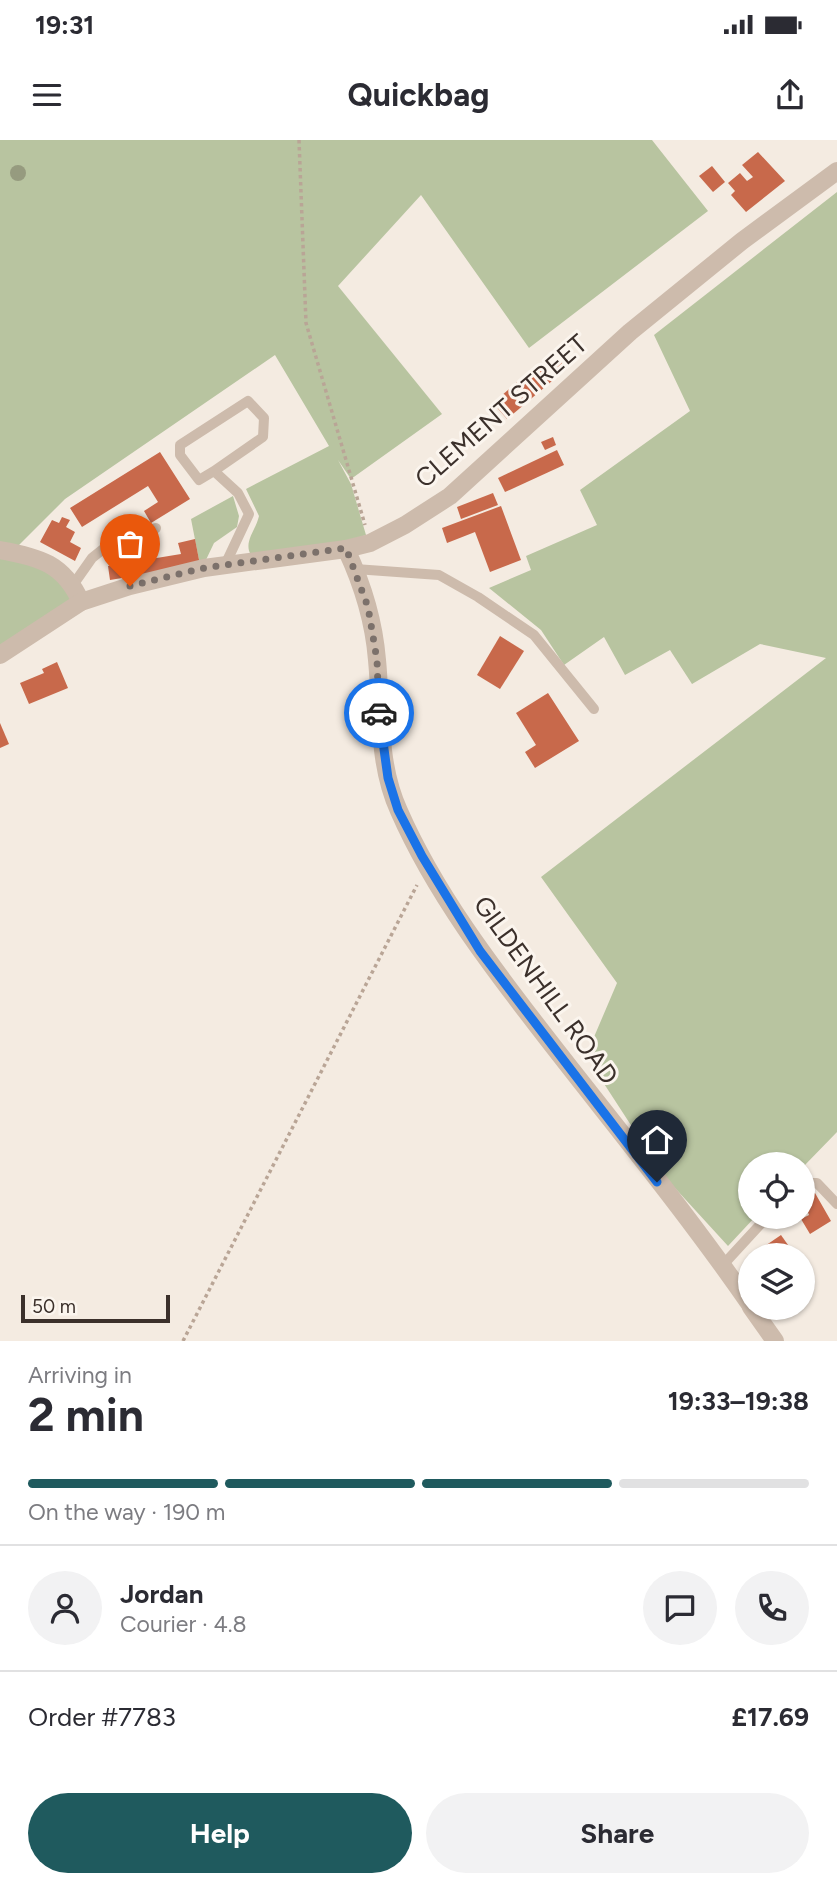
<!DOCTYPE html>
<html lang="en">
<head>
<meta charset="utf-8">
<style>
  :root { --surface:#fff; --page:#f2f2f3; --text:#2b2b33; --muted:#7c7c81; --line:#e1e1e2; --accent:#1f5a5e }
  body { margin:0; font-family:Figtree,sans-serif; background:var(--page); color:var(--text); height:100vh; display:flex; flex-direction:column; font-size:26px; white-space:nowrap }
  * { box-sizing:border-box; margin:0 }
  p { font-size:23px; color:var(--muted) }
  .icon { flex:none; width:38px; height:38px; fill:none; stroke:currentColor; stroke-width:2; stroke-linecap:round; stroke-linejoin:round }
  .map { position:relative; height:1201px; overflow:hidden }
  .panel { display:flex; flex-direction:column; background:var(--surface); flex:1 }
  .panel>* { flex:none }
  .fabs { position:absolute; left:738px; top:1012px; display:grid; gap:14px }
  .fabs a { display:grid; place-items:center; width:77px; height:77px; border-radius:50%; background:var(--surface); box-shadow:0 2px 5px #0004; font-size:35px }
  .scale { position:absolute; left:21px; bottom:18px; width:149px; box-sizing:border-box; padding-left:7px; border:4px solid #3b302b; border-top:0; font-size:19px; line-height:24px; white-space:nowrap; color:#3b302b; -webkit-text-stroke:5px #fbf5ee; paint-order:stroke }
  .pin { position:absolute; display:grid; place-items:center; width:60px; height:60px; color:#fff; margin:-72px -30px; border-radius:50% 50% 50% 0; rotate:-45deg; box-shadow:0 0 7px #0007 }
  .pin .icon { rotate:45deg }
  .courier { position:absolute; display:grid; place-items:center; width:70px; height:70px; margin:-35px; border:5px solid #1a73e8; border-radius:50%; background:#fff; color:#222; box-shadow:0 2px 9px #0007 }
  .summary em { font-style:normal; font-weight:700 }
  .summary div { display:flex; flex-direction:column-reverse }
  .summary { display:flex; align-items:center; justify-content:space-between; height:119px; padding:0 28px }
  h1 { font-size:46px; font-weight:700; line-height:52px }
  .bar { display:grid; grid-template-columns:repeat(4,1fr); gap:10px 7px; align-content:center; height:84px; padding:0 28px }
  .bar i { height:9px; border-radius:5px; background:var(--line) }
  .bar .selected { background:var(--accent) }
  .bar p { grid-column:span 4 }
  .line { display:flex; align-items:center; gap:18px; padding:0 28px; border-top:2px solid var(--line) }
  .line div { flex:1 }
  .round { display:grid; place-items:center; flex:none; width:74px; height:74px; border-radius:37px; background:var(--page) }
  .cta { display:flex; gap:14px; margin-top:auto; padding:14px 28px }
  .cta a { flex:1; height:80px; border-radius:42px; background:var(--accent); color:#fff; font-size:28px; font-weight:700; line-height:80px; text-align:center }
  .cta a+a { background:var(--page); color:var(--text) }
  .status { display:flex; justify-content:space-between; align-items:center; height:49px; padding:0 35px; background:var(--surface); direction:ltr }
  .status svg { height:19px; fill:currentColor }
  header { display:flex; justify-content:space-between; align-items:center; height:91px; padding:0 28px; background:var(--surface); font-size:32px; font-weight:700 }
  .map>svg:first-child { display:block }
  .green { fill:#b8c4a0 }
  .building { fill:#c8694b }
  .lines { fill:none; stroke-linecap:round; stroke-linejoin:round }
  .path { stroke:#b9a596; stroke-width:3.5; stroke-dasharray:3.5 3.5; stroke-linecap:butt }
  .service { stroke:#cdbbac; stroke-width:10 }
  .minor { stroke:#cdbbac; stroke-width:18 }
  .tertiary { stroke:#cdbbac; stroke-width:18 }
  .tree { fill:#969b7f }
  .done { stroke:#7c716b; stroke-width:7; stroke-dasharray:0 12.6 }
  .route { stroke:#1a73e8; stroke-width:9 }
  .labels { text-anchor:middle; stroke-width:6; stroke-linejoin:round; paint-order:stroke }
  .street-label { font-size:26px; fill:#3b302b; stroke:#fbf5ee }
</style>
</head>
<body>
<div class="status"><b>19:31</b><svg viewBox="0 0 49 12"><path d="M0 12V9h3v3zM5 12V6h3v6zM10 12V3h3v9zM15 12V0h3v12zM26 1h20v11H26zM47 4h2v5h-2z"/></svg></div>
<header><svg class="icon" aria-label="menu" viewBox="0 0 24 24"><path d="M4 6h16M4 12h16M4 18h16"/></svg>Quickbag<svg class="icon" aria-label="share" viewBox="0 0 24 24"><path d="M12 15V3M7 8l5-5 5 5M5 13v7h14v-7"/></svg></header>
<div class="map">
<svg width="837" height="1201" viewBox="0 0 837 1201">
  <rect width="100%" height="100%" fill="#f4ebe1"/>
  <!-- green -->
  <g class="green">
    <path d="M 0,0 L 652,0 L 708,71 L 529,208 L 421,55 L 338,146 L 442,274 L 351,339 L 338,320 L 351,344 L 366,395 L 346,402 L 251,415 C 243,402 256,390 259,376 L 246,349 L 329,306 L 275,215 L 65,359 L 13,411 L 0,408 Z"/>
    <polygon points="837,52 837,992 803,1027 803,1024 751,1024 751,1076 756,1076 728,1106 664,1036 599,936 591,904 617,843 541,737 826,518 760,504 692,544 670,510 625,535 604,497 564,525 541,490 489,448 531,430 526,416 597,385 580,350 690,271 654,195"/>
    <polygon points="233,356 239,376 237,387 214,403 204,424 200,425 191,379"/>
    <polygon points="0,411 45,423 80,462 0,514"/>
  </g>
  <!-- building -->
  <g class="building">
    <polygon points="758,12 785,41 746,72 731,55 735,51 728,43 740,33 747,41 753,37 742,25"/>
    <polygon points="712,26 725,42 713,52 699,36"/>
    <polygon points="554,214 567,229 561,234 548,219"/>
    <polygon points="538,224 552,241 507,279 493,263"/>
    <polygon points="553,297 556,305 545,310 541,302"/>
    <polygon points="557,310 564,325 505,352 498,338"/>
    <polygon points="160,312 190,359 151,383 144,371 158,362 148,346 82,387 70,368"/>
    <polygon points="493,353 498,365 461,379 457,367"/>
    <polygon points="501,366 521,420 490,432 475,392 447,403 442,388"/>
    <polygon points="62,377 70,380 66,387 75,392 70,402 81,408 75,421 40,402 52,380 59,383"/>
    <polygon points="195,399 200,425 110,440 108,426 181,414 178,403"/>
    <polygon points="500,496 524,511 500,549 477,535"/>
    <polygon points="57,522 68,548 29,564 20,543 44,533 42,529"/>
    <polygon points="548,553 579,601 535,628 525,612 536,605 516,573"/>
    <polygon points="0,583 9,604 0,608"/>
    <polygon points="815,1053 831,1081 810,1094 801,1079 809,1075 803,1060"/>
    <polygon points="781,1095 795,1115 758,1115 756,1112"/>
  </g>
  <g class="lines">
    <!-- path -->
    <g class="path">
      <polyline points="299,0 306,183 365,385"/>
      <polyline points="183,1201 417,745"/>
    </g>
    <!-- service -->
    <g class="service">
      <polyline points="214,331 199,340 180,315 180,305 248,261 264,278 263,297 214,331 238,353 249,374 225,425"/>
      <polyline points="355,429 439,435 478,457 534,495 594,569"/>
      <polyline points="73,445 92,418 102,410 156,388"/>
      <polyline points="803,1043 817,1043 837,1064"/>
      <polyline points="722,1126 768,1076"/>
    </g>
    <!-- minor -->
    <g class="minor">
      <path d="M 346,409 C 362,443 374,482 377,520 C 382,571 377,623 399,671 C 435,753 491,826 546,897 C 615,986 687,1073 751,1166"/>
      <path d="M 0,410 C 40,417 64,424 81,462"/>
      <polyline points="751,1167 775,1201"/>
    </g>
    <!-- tertiary -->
    <polyline class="tertiary" points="0,515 81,462 130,446 204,428 346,409 370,403 405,385 450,356 630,192 742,101 837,31"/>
  </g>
  <!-- trees -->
  <circle class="tree" cx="18" cy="33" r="8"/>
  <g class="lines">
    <!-- done -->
    <polyline class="done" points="130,446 204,428 346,408 368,467 377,520 379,573"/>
    <!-- route -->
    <polyline class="route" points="379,573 388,638 398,670 422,716 480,811 657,1042"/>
  </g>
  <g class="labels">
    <!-- street labels -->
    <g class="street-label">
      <text transform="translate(501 271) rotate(-41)" y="9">CLEMENT STREET</text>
      <text transform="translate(546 850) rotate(54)" y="9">GILDENHILL ROAD</text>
    </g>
  </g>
</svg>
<div class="fabs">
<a><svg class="icon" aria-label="locate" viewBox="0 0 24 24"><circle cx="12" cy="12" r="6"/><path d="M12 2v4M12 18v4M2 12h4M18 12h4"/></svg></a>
<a><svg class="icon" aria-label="layers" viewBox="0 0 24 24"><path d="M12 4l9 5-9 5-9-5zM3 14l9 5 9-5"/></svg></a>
</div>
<div class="scale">50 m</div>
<div class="pin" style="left:130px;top:446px;background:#ea580c"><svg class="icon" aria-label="bag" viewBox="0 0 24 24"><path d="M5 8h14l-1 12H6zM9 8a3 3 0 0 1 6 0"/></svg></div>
<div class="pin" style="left:657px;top:1042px;background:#1f2937"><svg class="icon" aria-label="home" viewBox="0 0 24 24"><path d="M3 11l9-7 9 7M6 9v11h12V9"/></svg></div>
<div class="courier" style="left:379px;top:573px"><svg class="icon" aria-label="car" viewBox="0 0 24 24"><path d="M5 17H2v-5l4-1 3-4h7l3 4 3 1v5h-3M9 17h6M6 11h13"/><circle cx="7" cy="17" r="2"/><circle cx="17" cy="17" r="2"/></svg></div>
</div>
<section class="panel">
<div class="summary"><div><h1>2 min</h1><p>Arriving in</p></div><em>19:33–19:38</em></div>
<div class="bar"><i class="selected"></i><i class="selected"></i><i class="selected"></i><i></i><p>On the way · 190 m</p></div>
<div class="line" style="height:126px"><a class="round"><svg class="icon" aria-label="person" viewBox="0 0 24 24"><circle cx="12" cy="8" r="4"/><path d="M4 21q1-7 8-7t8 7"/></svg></a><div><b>Jordan</b><p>Courier · 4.8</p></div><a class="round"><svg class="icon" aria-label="chat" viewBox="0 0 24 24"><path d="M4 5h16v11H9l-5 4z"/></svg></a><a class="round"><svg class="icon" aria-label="phone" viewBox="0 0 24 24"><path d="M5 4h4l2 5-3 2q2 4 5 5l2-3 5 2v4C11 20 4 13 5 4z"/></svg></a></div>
<div class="line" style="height:91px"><div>Order #7783</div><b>£17.69</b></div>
<div class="cta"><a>Help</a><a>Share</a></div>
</section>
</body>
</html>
